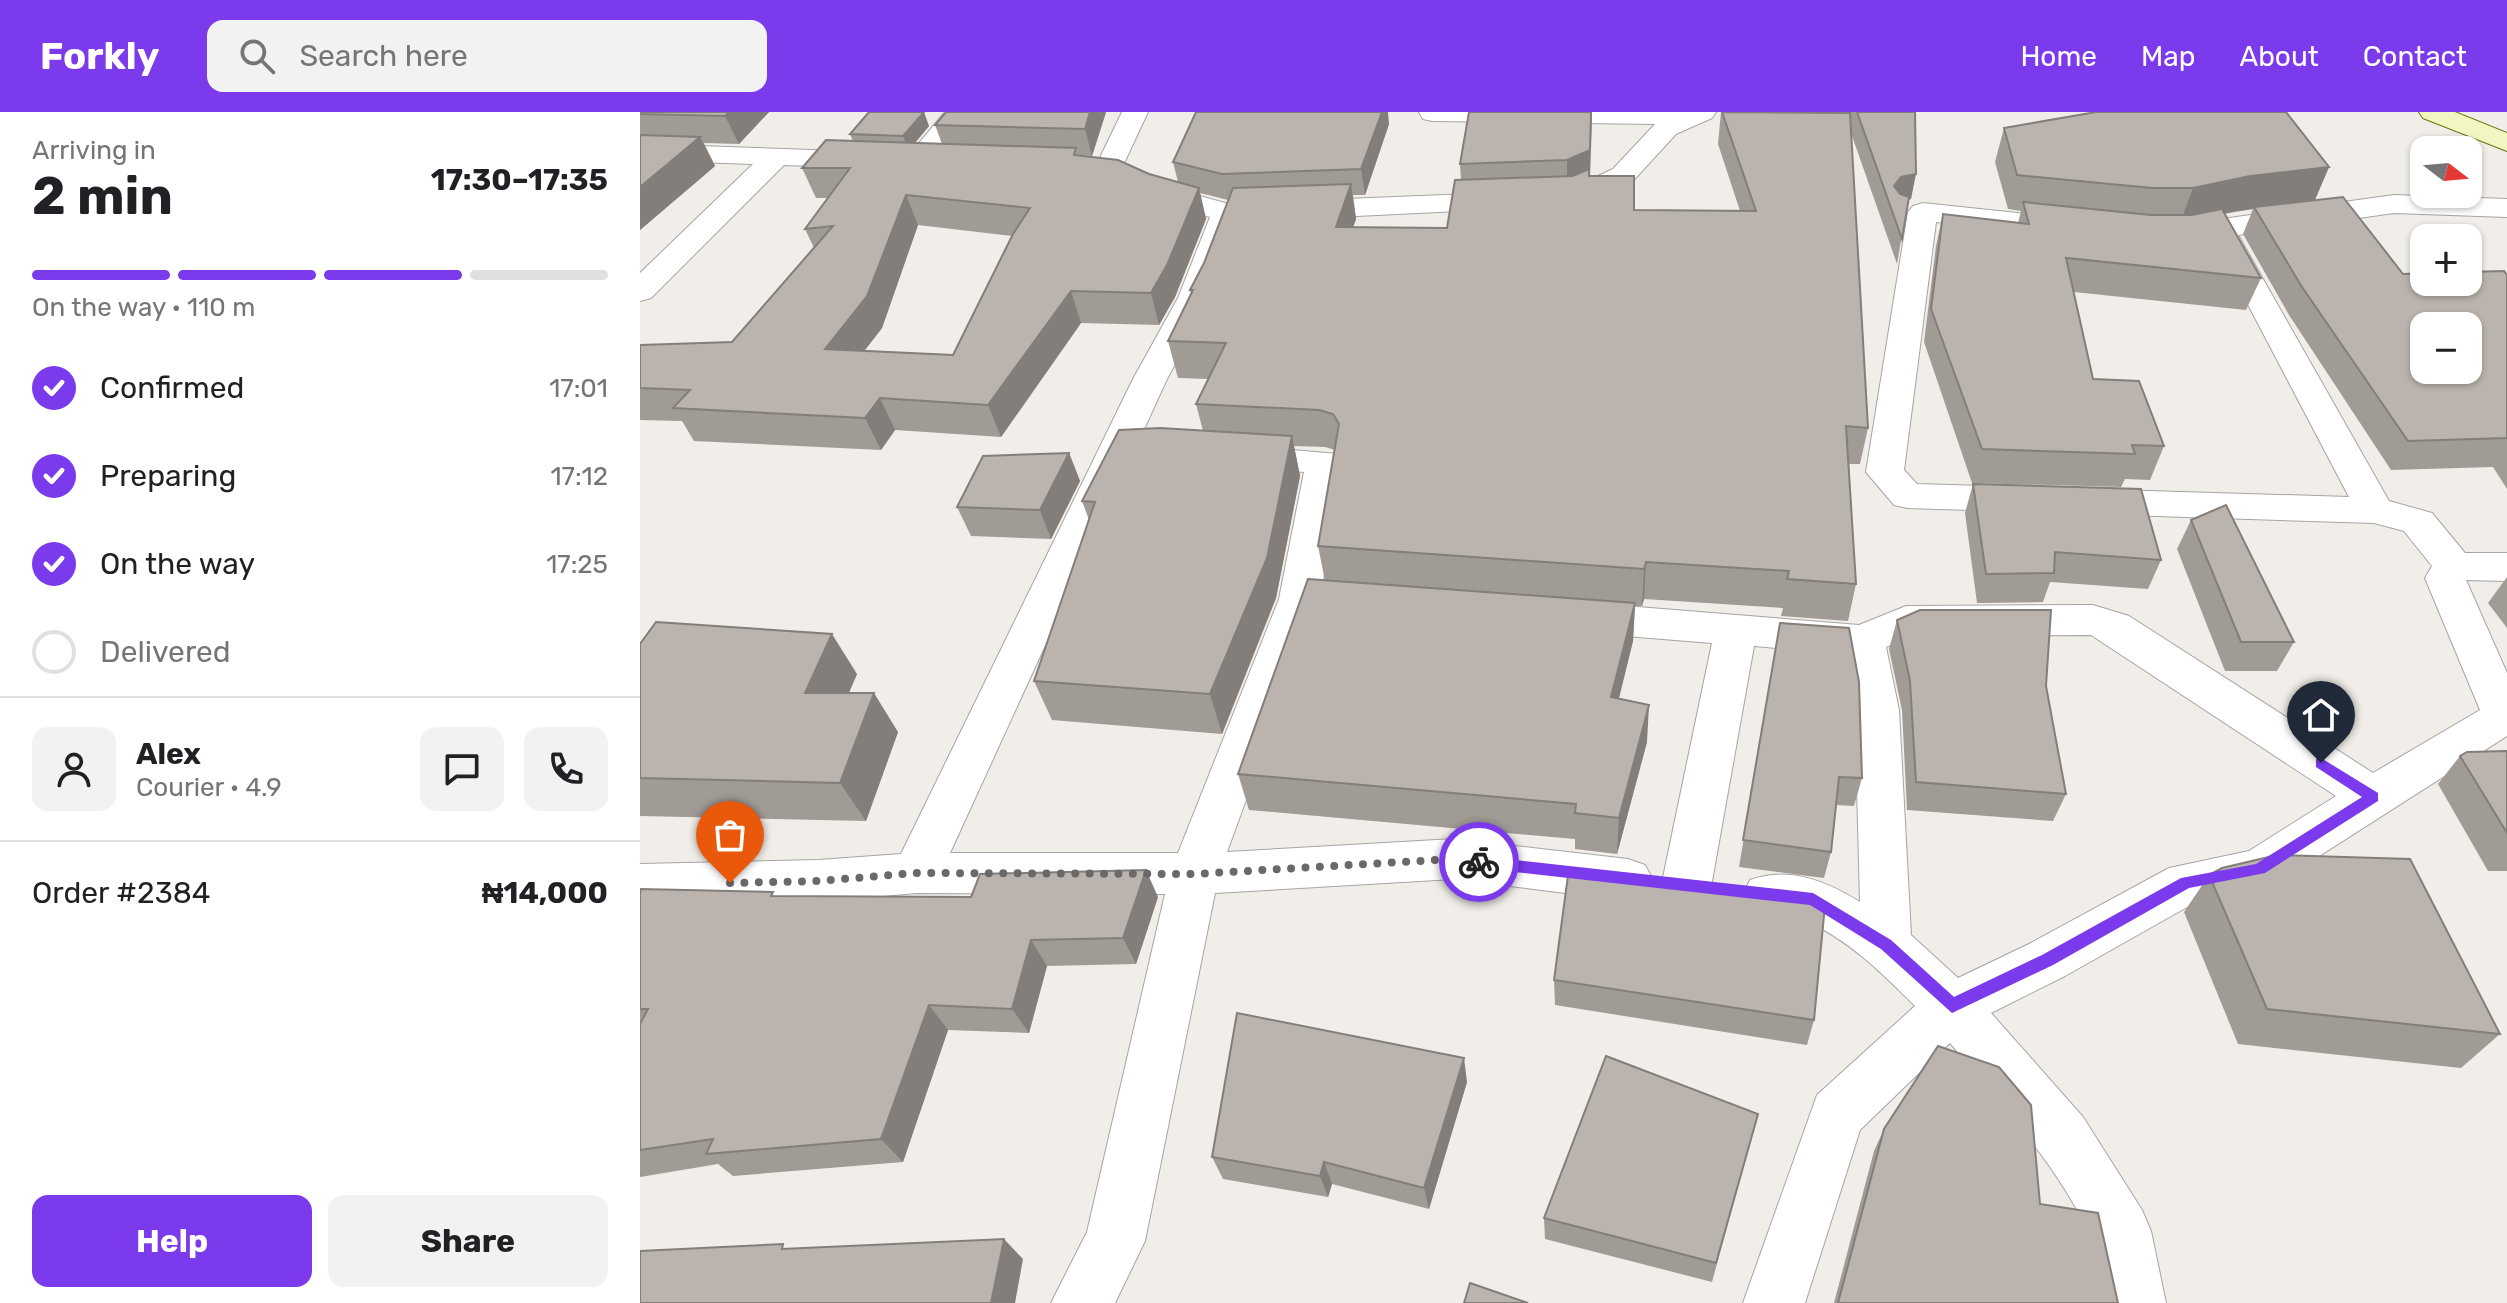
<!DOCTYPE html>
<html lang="en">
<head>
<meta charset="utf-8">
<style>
  :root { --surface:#fff; --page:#f2f2f2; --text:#202124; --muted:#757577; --line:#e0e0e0; --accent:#7c3aed }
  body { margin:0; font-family:Rubik,sans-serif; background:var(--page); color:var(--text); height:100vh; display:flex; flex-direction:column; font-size:30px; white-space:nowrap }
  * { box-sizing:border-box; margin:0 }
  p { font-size:26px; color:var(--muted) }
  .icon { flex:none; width:44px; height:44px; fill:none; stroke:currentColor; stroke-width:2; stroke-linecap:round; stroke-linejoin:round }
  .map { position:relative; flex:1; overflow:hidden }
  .panel { display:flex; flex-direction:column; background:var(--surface); width:640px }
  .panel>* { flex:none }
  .needle { width:52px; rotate:106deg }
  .fabs { position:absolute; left:1770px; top:24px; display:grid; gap:16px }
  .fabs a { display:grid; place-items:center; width:72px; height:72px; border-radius:16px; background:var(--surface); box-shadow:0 2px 6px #0004; font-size:40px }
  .pin { position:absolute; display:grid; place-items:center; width:68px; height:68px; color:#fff; margin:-82px -34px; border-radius:50% 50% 50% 0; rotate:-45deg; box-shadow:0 0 8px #0007 }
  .pin .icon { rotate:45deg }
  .courier { position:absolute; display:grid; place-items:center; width:80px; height:80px; margin:-40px; border:6px solid #7c3aed; border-radius:50%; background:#fff; color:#222; box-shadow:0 2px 10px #0007 }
  .head em { font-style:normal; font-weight:700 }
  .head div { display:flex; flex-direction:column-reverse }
  .head { display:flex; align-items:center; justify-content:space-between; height:136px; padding:0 32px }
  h1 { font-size:52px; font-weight:700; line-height:60px }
  .bar { display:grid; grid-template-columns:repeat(4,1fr); gap:12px 8px; align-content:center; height:96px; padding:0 32px }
  .bar i { height:10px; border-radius:6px; background:var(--line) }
  .bar .on { background:var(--accent) }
  .bar p { grid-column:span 4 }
  .line { display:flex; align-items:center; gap:20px; padding:0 32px; border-top:2px solid var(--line) }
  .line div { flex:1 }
  .round { display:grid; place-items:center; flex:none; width:84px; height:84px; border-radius:16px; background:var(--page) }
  ol { padding:0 32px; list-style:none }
  li { display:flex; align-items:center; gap:24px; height:88px }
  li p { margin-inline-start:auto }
  li .icon { padding:8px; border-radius:50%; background:var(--accent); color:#fff; stroke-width:4 }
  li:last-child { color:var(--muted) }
  li i { width:44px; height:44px; border:4px solid var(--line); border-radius:50% }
  .cta { display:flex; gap:16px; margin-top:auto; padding:16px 32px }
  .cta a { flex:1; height:92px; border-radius:16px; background:var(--accent); color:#fff; font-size:32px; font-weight:700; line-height:92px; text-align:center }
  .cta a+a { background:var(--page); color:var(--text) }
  header { display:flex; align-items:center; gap:48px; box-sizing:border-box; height:112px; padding:0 40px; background:var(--accent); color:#fff }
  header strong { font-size:38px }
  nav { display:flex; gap:44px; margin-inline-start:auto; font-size:28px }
  .search { width:560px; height:72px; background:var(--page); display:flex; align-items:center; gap:20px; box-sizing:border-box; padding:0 28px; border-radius:16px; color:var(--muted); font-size:30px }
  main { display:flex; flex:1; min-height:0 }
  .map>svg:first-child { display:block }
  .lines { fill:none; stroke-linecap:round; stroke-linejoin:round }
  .minor-casing { stroke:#a5a5a5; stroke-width:2 }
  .secondary-casing { stroke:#68750c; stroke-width:2 }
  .minor { fill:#fff; fill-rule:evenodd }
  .secondary { fill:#f3f6c1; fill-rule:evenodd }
  .wall { fill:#a19b96; fill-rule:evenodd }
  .shaded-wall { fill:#837e7a }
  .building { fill:#bbb4ae; stroke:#837e7a; stroke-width:2; fill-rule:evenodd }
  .route { fill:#7c3aed }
  .done { stroke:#6a6967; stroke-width:8; stroke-dasharray:0 14.4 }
</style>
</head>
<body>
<header>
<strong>Forkly</strong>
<div class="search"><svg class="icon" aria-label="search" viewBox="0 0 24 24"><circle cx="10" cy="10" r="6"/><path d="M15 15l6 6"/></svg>Search here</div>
<nav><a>Home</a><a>Map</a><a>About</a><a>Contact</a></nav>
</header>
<main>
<section class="panel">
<div class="head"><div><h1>2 min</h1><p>Arriving in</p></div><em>17:30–17:35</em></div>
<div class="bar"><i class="on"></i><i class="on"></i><i class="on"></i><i></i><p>On the way · 110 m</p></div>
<ol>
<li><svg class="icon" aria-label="check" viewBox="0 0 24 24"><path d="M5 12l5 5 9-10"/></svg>Confirmed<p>17:01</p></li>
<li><svg class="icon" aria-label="check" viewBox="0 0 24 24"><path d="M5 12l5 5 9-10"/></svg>Preparing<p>17:12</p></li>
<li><svg class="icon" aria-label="check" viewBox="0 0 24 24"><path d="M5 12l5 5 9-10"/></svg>On the way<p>17:25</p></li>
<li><i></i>Delivered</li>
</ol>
<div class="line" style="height:144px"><a class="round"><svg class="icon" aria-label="person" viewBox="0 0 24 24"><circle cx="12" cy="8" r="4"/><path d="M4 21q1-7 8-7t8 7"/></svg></a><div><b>Alex</b><p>Courier · 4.9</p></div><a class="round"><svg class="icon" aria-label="chat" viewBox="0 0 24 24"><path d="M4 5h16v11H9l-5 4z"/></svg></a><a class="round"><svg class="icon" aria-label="phone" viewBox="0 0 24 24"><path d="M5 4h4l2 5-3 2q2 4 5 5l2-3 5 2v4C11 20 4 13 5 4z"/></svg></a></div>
<div class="line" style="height:104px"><div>Order #2384</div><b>₦14,000</b></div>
<div class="cta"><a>Help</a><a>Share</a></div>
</section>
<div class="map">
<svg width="1867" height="1191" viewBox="0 0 1867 1191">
  <rect width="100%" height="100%" fill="#f1eee9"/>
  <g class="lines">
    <!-- minor casing -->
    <g class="minor-casing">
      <g id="minor">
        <polygon points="305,0 332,0 288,55 278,57 268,55 264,49"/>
        <polygon points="482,0 508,0 479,62 469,64 459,62 455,56"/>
        <polygon points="779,0 1076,0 1072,6 1036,22 993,69 943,93 655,107 645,104 640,98 645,92 655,89 928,78 973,57 1015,12 792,9 783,7"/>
        <polygon points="0,32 229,40 239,42 243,48 239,54 229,56 144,53 11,186 0,189 0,161 113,52 0,48"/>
        <path d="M 506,64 L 538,78 L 596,94 L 601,100 L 570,186 L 527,267 L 310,741 L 538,741 L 639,487 L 664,360 L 585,353 L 580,345 L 585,337 L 598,333 L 698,342 L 703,350 L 682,474 L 734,481 L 740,491 L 734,501 L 720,505 L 674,502 L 587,740 L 814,727 L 988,747 L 1005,753 L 1013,768 L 1005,783 L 988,789 L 814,767 L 575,781 L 505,1129 L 475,1191 L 411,1191 L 447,1120 L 525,782 L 276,781 L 179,790 L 0,794 L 0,752 L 179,748 L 261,742 L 493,267 L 538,186 L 570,105 C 546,98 506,94 492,73 L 496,67 Z"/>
        <path d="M 1754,83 L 1867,87 L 1867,105 L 1754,101 L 1598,123 L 1749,389 L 1792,401 L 1825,441 L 1867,441 L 1867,469 L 1826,468 L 1867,561 L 1867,624 L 1637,771 L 1556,790 L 1425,864 L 1351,901 L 1443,1005 L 1502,1098 L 1511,1119 L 1526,1191 L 1464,1191 C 1461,1170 1460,1143 1451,1125 C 1417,1052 1361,992 1310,931 L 1220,1018 L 1165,1191 L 1103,1191 L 1177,983 L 1275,894 C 1243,862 1208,827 1166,809 C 1150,801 1128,804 1110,798 L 1103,783 L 1110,768 C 1150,754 1186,769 1220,790 L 1215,598 L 1205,542 L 1114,534 L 1071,775 L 1063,790 L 1046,796 L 1029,790 L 1021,775 L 1072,531 L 936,520 L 921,515 L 915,505 L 921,495 L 936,490 L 1219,513 L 1266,494 L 1453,493 L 1489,504 L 1733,661 L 1840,598 L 1785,466 L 1792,454 L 1764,419 L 1734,411 L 1267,396 L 1254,393 L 1226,360 L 1268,100 L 1273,94 L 1283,91 L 1435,107 L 1446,110 L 1450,116 L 1446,122 L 1435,125 L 1296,110 L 1264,358 L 1277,372 L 1709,385 L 1573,126 L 1532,132 L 1521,129 L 1517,123 L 1521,117 L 1532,114 ZM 1451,523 L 1696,684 L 1609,739 L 1529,756 L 1389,832 L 1318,866 L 1271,823 L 1259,598 L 1246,535 L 1271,524 Z"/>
      </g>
    </g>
    <!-- secondary casing -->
    <g class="secondary-casing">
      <polygon id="secondary" points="1779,0 1815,0 1867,21 1867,39 1783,6"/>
    </g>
    <!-- minor -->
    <use href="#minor" class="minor"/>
    <!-- secondary -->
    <use href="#secondary" class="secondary"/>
  </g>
  <!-- wall -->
  <g class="wall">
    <polygon points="0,0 129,0 99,32 64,31 75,54 0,118"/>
    <path d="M 466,0 L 452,44 L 438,43 L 538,70 L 533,50 L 749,12 L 725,83 L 713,83 L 716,107 L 713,115 L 807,116 L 821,68 L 820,52 L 951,0 L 950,64 L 994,98 L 1100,99 L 1078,32 L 1081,0 L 1275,0 L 1271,87 L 1268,88 L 1257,152 L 1211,21 L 1228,316 L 1220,352 L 1209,352 L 1216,472 L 1208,509 L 1141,504 L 1143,496 L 1004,487 L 1002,494 L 995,494 L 993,529 L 979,586 L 1007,630 L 977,742 L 935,737 L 935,727 L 609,698 L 598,662 L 685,469 L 678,434 L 695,338 L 685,335 L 654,334 L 660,364 L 636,486 L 582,622 L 412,608 L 394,569 L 449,408 L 442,389 L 563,319 L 556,292 L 568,267 L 538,266 L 528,229 L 551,182 L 550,178 L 564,151 L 588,88 L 560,81 L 566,107 L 535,185 L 519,213 L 441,211 L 361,325 L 255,318 L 241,338 L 54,329 L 42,309 L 0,308 L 0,233 L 92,230 L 174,136 L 165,117 L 188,86 L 176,86 L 162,56 L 213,29 L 210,22 L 289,14 L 275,31 L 302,32 L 295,13 ZM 278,113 L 372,124 L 313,243 L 224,239 L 242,216 Z"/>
    <polygon points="1364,16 1689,55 1675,88 1763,162 1867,163 1867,377 1853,355 1751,358 1649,203 1603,122 1613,97 1584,102 1621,166 1606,198 1434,180 1453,267 1524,334 1510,368 1485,367 1481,375 1332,371 1284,230 1296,134 1303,102 1378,111 1381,99 1368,97 1355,50"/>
    <polygon points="429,341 440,369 411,427 331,424 317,395"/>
    <polygon points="1333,372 1521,448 1508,477 1410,470 1403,490 1337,491 1325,401"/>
    <polygon points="1551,408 1654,530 1637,559 1585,559 1537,437"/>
    <polygon points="1867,465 1867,516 1848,491"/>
    <polygon points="1257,508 1406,574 1426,682 1413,709 1267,698 1262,598 1249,537"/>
    <polygon points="1140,511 1222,666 1214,694 1196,693 1191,740 1184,766 1099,755"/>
    <polygon points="0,532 217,562 209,581 258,620 226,709 0,704"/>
    <polygon points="1867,639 1867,759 1848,759 1798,672 1820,644"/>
    <polygon points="1569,763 1860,922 1821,956 1598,932 1544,800"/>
    <polygon points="0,781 137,784 518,785 496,852 407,854 389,921 308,918 263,1050 93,1064 78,1052 0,1065"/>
    <polygon points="914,868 1174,908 1167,933 915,893"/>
    <polygon points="827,970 789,1097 692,1072 688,1085 583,1067 572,1045"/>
    <polygon points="1118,1002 1072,1170 905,1127 904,1106"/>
    <polygon points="1244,1017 1400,1092 1478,1191 1194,1191 1234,1039"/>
  </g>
  <!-- shaded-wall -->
  <g class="shaded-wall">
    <polygon points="89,0 129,0 99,32 85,4"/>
    <polygon points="284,0 289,14 269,38 263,24"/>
    <polygon points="450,0 466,0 452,44 445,17"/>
    <polygon points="742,0 748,0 749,12 725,83 721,57"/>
    <polygon points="952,0 950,64 927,75 927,48"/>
    <polygon points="60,25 75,54 0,118 0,75"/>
    <polygon points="1689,55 1674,90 1614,95 1613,97 1596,99 1540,111 1553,76 1610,64"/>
    <polygon points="1276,62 1271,87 1256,90 1254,74 1261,65"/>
    <polygon points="711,72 716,107 701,150 696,115"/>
    <polygon points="559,76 566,107 535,185 519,213 511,181"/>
    <polygon points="266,83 278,113 242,216 201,269 185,237"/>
    <polygon points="431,179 441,211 361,325 348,293"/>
    <polygon points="240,286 255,318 241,338 225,306"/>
    <polygon points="652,324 660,364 636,486 582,622 570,582"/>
    <polygon points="429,341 440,369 411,427 400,398"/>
    <polygon points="1006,450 1004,487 1002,494 1004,457"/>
    <polygon points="995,491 993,529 970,622 971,585"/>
    <polygon points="192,522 217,562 191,621 165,581"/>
    <polygon points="234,581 258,620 226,709 200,671"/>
    <polygon points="1009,593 1007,630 977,742 979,706"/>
    <polygon points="506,758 518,785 496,852 483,826"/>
    <polygon points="391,828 407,854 389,921 372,897"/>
    <polygon points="289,893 308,918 263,1050 241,1027"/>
    <polygon points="824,946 827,970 789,1097 784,1076"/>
    <polygon points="684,1050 692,1072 688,1085 680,1064"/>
    <polygon points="364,1127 383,1147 375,1191 351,1191"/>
  </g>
  <!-- building -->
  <g class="building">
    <polygon points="0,0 89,0 85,4 0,2"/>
    <polygon points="229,0 284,0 263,24 210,22"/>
    <polygon points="306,0 450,0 445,17 295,13"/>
    <polygon points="556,0 742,0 721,57 582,62 533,50"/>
    <polygon points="829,0 951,0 950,38 927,48 820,52"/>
    <polygon points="1082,0 1210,1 1228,316 1206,314 1216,472 1147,467 1149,459 1006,450 1004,457 678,434 699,312 693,302 679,298 556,292 586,231 528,229 553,178 550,178 564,151 593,76 711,72 696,115 807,116 815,68 933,64 949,57 949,64 994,64 994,98 1116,99"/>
    <polygon points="1217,0 1275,0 1276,62 1261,65 1254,74 1260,82 1269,85 1262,127"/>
    <polygon points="1456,0 1646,0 1689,55 1610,64 1553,76 1512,76 1377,63 1364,16"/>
    <polygon points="0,23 60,25 0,75"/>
    <path d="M 186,28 L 436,36 L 434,43 L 478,48 L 509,62 L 559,76 L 527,153 L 511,181 L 431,179 L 348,293 L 240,286 L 225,306 L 33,296 L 50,278 L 0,276 L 0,233 L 92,230 L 193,114 L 165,117 L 210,56 L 162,56 ZM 266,83 L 390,96 L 373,122 L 313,243 L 185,237 L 227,184 Z"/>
    <path d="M 1703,85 L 1763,162 L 1784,161 L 1784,170 L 1828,170 L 1828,160 L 1864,159 L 1867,163 L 1867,326 L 1768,329 L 1662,175 L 1614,95 ZM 1784,214 L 1828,214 L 1828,258 L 1784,258 Z"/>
    <polygon points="1383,90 1511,103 1552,103 1582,97 1621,166 1426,146 1453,267 1499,269 1524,334 1492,333 1495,342 1342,337 1291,197 1303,102 1389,112"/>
    <polygon points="520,316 652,324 627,446 570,582 394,569 455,390 442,389 479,318"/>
    <polygon points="429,341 400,398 317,395 343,344"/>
    <polygon points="1333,372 1501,377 1521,448 1415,440 1414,461 1346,462"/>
    <polygon points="1586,393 1654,530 1601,530 1551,408"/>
    <polygon points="668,467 995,491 971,585 1009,593 979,706 935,701 936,692 598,662"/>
    <polygon points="1280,498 1411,498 1406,574 1426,682 1276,670 1270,569 1257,508"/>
    <polygon points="16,510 192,522 165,581 234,581 200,671 0,666 0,532"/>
    <polygon points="1140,511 1209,516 1219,570 1222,666 1199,665 1191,740 1103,728"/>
    <polygon points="1867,639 1867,721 1820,644 1827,640"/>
    <polygon points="1637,743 1770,747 1860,922 1627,897 1569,763 1582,756"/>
    <polygon points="929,756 1170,783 1185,793 1174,908 914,868"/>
    <polygon points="506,758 483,826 391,828 372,897 289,893 241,1027 66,1042 73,1027 0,1038 0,912 8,897 0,897 0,781 1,777 133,780 131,784 331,785 340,762"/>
    <polygon points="597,901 824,946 784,1076 684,1050 680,1064 572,1045"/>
    <polygon points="1298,934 1359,955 1391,993 1400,1092 1458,1101 1478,1191 1198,1191 1244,1017"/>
    <polygon points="966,944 1118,1002 1076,1151 904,1106"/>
    <polygon points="364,1127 351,1191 0,1191 0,1139 143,1132 142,1137"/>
    <polygon points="830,1171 888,1191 824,1191"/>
  </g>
  <!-- route -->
  <polygon class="route" points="1681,646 1738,681 1738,689 1625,761 1549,776 1413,853 1312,901 1241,837 1170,793 839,756 831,750 839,744 1173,781 1251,828 1314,885 1402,843 1541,766 1616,752 1722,685 1676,655 1676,647"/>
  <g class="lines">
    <!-- done -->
    <polyline class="done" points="90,771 179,769 276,761 554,762 814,747 839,750"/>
  </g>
</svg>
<div class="fabs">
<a><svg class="needle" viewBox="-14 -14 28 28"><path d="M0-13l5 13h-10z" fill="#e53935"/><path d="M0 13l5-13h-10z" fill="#757577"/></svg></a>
<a>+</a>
<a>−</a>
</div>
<div class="pin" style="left:90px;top:771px;background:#ea580c"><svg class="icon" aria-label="bag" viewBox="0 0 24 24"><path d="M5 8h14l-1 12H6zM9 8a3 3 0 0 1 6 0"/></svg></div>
<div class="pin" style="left:1681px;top:651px;background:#1f2937"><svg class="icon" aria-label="home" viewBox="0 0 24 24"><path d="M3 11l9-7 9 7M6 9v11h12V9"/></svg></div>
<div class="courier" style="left:839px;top:750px"><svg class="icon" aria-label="bike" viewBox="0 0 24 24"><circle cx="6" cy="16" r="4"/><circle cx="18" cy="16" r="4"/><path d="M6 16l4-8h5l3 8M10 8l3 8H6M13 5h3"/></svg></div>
</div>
</main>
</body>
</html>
